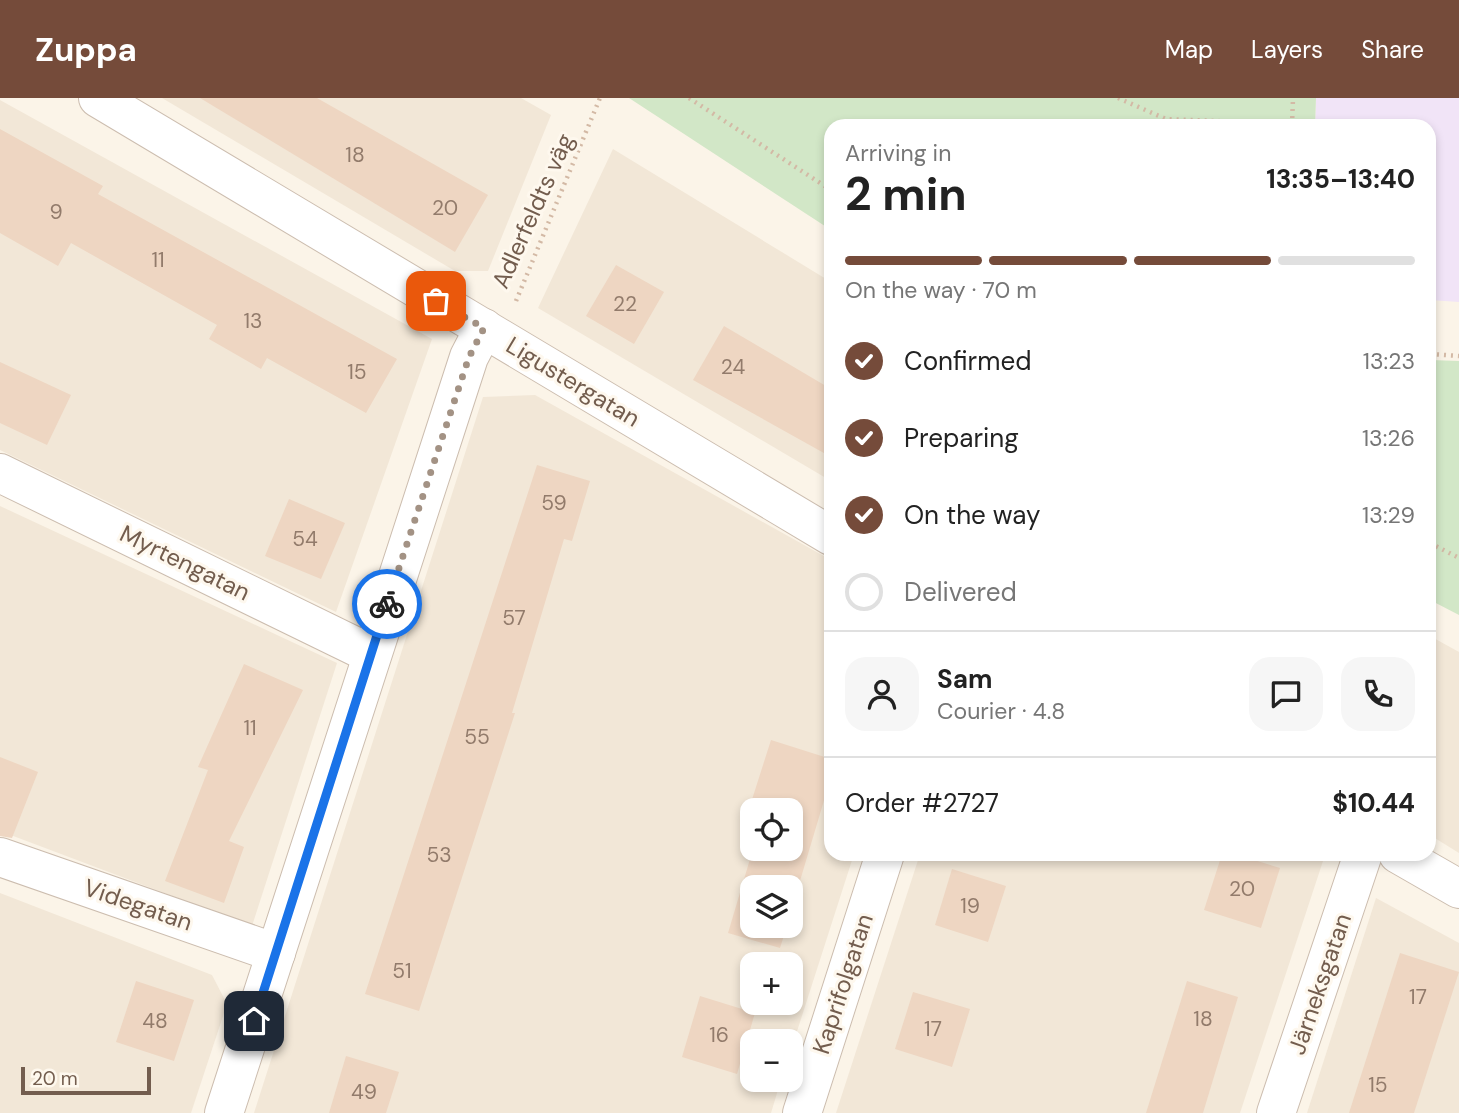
<!DOCTYPE html>
<html lang="en">
<head>
<meta charset="utf-8">
<style>
  :root { --surface:#fff; --page:#f6f6f6; --text:#222; --muted:#767676; --line:#e0e0e0; --accent:#754b3a }
  body { margin:0; font-family:"DM Sans",sans-serif; background:var(--page); color:var(--text); height:100vh; display:flex; flex-direction:column; font-size:26px; white-space:nowrap }
  * { box-sizing:border-box; margin:0 }
  p { font-size:23px; color:var(--muted) }
  .icon { flex:none; width:38px; height:38px; fill:none; stroke:currentColor; stroke-width:2; stroke-linecap:round; stroke-linejoin:round }
  .map { position:relative; flex:1; overflow:hidden }
  .drawer { position:absolute; left:824px; top:21px; width:612px; height:742px; display:flex; flex-direction:column; background:var(--surface); border-radius:21px; box-shadow:0 4px 10px #0003 }
  .drawer>* { flex:none }
  .tools { position:absolute; left:740px; top:700px; display:grid; gap:14px }
  .tools a { display:grid; place-items:center; width:63px; height:63px; border-radius:14px; background:var(--surface); box-shadow:0 4px 10px #0003; font-size:35px }
  .scale { position:absolute; left:21px; bottom:18px; width:130px; box-sizing:border-box; padding-left:7px; border:4px solid #735d4e; border-top:0; font-size:19px; line-height:24px; white-space:nowrap; color:#735d4e; -webkit-text-stroke:5px #fef8ee; paint-order:stroke }
  .pin { position:absolute; display:grid; place-items:center; width:60px; height:60px; color:#fff; margin:-30px; border-radius:14px; box-shadow:0 4px 10px #0006 }
  .courier { position:absolute; display:grid; place-items:center; width:70px; height:70px; margin:-35px; border:5px solid #1a73e8; border-radius:50%; background:#fff; color:#222; box-shadow:0 2px 9px #0007 }
  .overview em { font-style:normal; font-weight:700 }
  .overview div { display:flex; flex-direction:column-reverse }
  .overview { display:flex; align-items:center; justify-content:space-between; height:119px; padding:0 21px }
  h1 { font-size:46px; font-weight:700; line-height:52px }
  .bar { display:grid; grid-template-columns:repeat(4,1fr); gap:10px 7px; align-content:center; height:84px; padding:0 21px }
  .bar i { height:9px; border-radius:5px; background:var(--line) }
  .bar .active { background:var(--accent) }
  .bar p { grid-column:span 4 }
  .line { display:flex; align-items:center; gap:18px; padding:0 21px; border-top:2px solid var(--line) }
  .line div { flex:1 }
  .round { display:grid; place-items:center; flex:none; width:74px; height:74px; border-radius:21px; background:var(--page) }
  ol { padding:0 21px; list-style:none }
  li { display:flex; align-items:center; gap:21px; height:77px }
  li p { margin-inline-start:auto }
  li .icon { padding:7px; border-radius:50%; background:var(--accent); color:#fff; stroke-width:4 }
  li:last-child { color:var(--muted) }
  li i { width:38px; height:38px; border:4px solid var(--line); border-radius:50% }
  header { display:flex; align-items:center; gap:42px; box-sizing:border-box; height:98px; padding:0 35px; background:var(--accent); color:#fff }
  header strong { font-size:33px }
  nav { display:flex; gap:38px; margin-inline-start:auto; font-size:24px }
  .map>svg:first-child { display:block }
  .residential { fill:#f2e7d7; fill-rule:evenodd }
  .education { fill:#f1e4f7 }
  .green { fill:#d2e7c7 }
  .building { fill:#eed6c2 }
  .lines { fill:none; stroke-linecap:round; stroke-linejoin:round }
  .minor-casing { stroke:#ccbdaf; stroke-width:40 }
  .path { stroke:#d3b9a5; stroke-width:4.5; stroke-dasharray:2 5; stroke-linecap:butt }
  .minor { stroke:#fff; stroke-width:38 }
  .done { stroke:#a39284; stroke-width:7; stroke-dasharray:0 12.6 }
  .route { stroke:#1a73e8; stroke-width:9 }
  .labels { text-anchor:middle; stroke-width:6; stroke-linejoin:round; paint-order:stroke }
  .number-label { font-size:21px; fill:#927b6b }
  .street-label { font-size:24px; fill:#735d4e; stroke:#fef8ee }
</style>
</head>
<body>
<header>
<strong>Zuppa</strong>
<nav><a>Map</a><a>Layers</a><a>Share</a></nav>
</header>
<div class="map">
<svg width="1459" height="1015" viewBox="0 0 1459 1015">
  <rect width="100%" height="100%" fill="#fbf4e8"/>
  <!-- residential -->
  <g class="residential">
    <polygon points="162,0 521,0 551,17 488,173 455,173"/>
    <polygon points="0,2 432,241 336,514 0,352"/>
    <polygon points="613,51 831,184 831,383 538,210"/>
    <path d="M 535,297 L 831,462 L 831,756 L 854,756 L 791,952 L 791,943 L 752,943 L 752,982 L 781,982 L 771,1015 L 254,1015 L 483,299 ZM 752,712 L 791,712 L 791,751 L 752,751 ZM 752,789 L 791,789 L 791,828 L 752,828 ZM 752,866 L 791,866 L 791,905 L 752,905 Z"/>
    <polygon points="0,408 337,565 252,828 0,733"/>
    <polygon points="1430,538 1459,554 1459,755 1430,737"/>
    <polygon points="920,756 1318,756 1324,760 1240,1015 836,1015"/>
    <polygon points="0,795 212,877 227,906 191,1015 0,1015"/>
    <polygon points="1376,800 1459,845 1459,1015 1307,1015"/>
  </g>
  <!-- education -->
  <polygon class="education" points="1316,0 1459,0 1459,204 1430,202 1430,28 1315,28"/>
  <!-- green -->
  <g class="green">
    <polygon points="629,0 1316,0 1315,28 831,28 831,132"/>
    <polygon points="1430,262 1459,263 1459,517 1430,502"/>
  </g>
  <!-- building -->
  <g class="building">
    <polygon points="200,0 317,0 488,97 455,154"/>
    <polygon points="0,31 103,88 98,96 397,261 366,315 267,260 261,271 209,241 217,227 71,145 58,168 0,135"/>
    <polygon points="616,167 664,194 634,246 586,218"/>
    <polygon points="724,228 831,291 831,359 693,282"/>
    <polygon points="0,264 71,297 47,347 0,325"/>
    <polygon points="537,367 590,383 572,443 564,441 512,615 515,615 419,913 365,896"/>
    <polygon points="289,401 345,425 321,481 265,458"/>
    <polygon points="244,566 303,592 229,743 244,749 224,805 165,783 208,672 198,669"/>
    <polygon points="771,642 831,661 831,679 791,813 791,789 752,789 752,828 787,828 780,850 728,835 753,751 791,751 791,712 748,714"/>
    <polygon points="0,659 38,674 12,740 0,738"/>
    <polygon points="1222,756 1235,756 1280,770 1261,830 1204,812"/>
    <polygon points="952,771 1006,788 988,844 935,827"/>
    <polygon points="1400,855 1459,874 1414,1015 1349,1015"/>
    <polygon points="136,883 194,902 174,963 116,944"/>
    <polygon points="1187,883 1238,899 1203,1015 1146,1015"/>
    <polygon points="913,894 970,911 952,969 895,951"/>
    <polygon points="700,898 755,915 737,976 682,959"/>
    <polygon points="346,958 399,974 386,1015 329,1015"/>
  </g>
  <g class="lines">
    <!-- minor casing -->
    <g class="minor-casing">
      <g id="minor">
        <polyline points="98,0 831,438"/>
        <polyline points="0,375 371,556"/>
        <polyline points="1398,756 1459,791"/>
        <polyline points="0,759 276,855"/>
        <polyline points="224,1015 469,259 484,230"/>
        <polyline points="802,1015 885,756"/>
        <polyline points="1276,1015 1363,756"/>
      </g>
    </g>
    <!-- path -->
    <g class="path">
      <polyline points="689,0 831,92"/>
      <polyline points="1118,0 1166,21 1292,26"/>
      <polyline points="1292,27 1293,0"/>
      <polyline points="516,203 600,0"/>
      <polyline points="1430,256 1459,258"/>
      <polyline points="1430,445 1459,460"/>
    </g>
    <!-- minor -->
    <use href="#minor" class="minor"/>
  </g>
  <g class="lines">
    <!-- done -->
    <polyline class="done" points="387,506 469,259 484,230 436,203"/>
    <!-- route -->
    <polyline class="route" points="254,923 387,506"/>
  </g>
  <g class="labels">
    <!-- number labels -->
    <g class="number-label">
      <text x="355" y="64">18</text>
      <text x="445" y="117">20</text>
      <text x="56" y="121">9</text>
      <text x="158" y="169">11</text>
      <text x="625" y="213">22</text>
      <text x="253" y="230">13</text>
      <text x="733" y="276">24</text>
      <text x="357" y="281">15</text>
      <text x="554" y="412">59</text>
      <text x="305" y="448">54</text>
      <text x="514" y="527">57</text>
      <text x="250" y="637">11</text>
      <text x="477" y="646">55</text>
      <text x="439" y="764">53</text>
      <text x="1242" y="798">20</text>
      <text x="970" y="815">19</text>
      <text x="402" y="880">51</text>
      <text x="1418" y="906">17</text>
      <text x="1203" y="928">18</text>
      <text x="155" y="930">48</text>
      <text x="933" y="938">17</text>
      <text x="719" y="944">16</text>
      <text x="1378" y="994">15</text>
      <text x="364" y="1001">49</text>
    </g>
    <!-- street labels -->
    <g class="street-label">
      <text transform="translate(533 113) rotate(-66)" y="8">Adlerfeldts väg</text>
      <text transform="translate(573 284) rotate(31)" y="8">Ligustergatan</text>
      <text transform="translate(185 465) rotate(26)" y="8">Myrtengatan</text>
      <text transform="translate(138 807) rotate(19)" y="8">Videgatan</text>
      <text transform="translate(843 886) rotate(-72)" y="8">Kaprifolgatan</text>
      <text transform="translate(1320 886) rotate(-71)" y="8">Järneksgatan</text>
    </g>
  </g>
</svg>
<div class="tools">
<a><svg class="icon" aria-label="locate" viewBox="0 0 24 24"><circle cx="12" cy="12" r="6"/><path d="M12 2v4M12 18v4M2 12h4M18 12h4"/></svg></a>
<a><svg class="icon" aria-label="layers" viewBox="0 0 24 24"><path d="M12 4l9 5-9 5-9-5zM3 14l9 5 9-5"/></svg></a>
<a>+</a>
<a>−</a>
</div>
<div class="scale">20 m</div>
<div class="pin" style="left:436px;top:203px;background:#ea580c"><svg class="icon" aria-label="bag" viewBox="0 0 24 24"><path d="M5 8h14l-1 12H6zM9 8a3 3 0 0 1 6 0"/></svg></div>
<div class="pin" style="left:254px;top:923px;background:#1f2937"><svg class="icon" aria-label="home" viewBox="0 0 24 24"><path d="M3 11l9-7 9 7M6 9v11h12V9"/></svg></div>
<div class="courier" style="left:387px;top:506px"><svg class="icon" aria-label="bike" viewBox="0 0 24 24"><circle cx="6" cy="16" r="4"/><circle cx="18" cy="16" r="4"/><path d="M6 16l4-8h5l3 8M10 8l3 8H6M13 5h3"/></svg></div>
<section class="drawer">
<div class="overview"><div><h1>2 min</h1><p>Arriving in</p></div><em>13:35–13:40</em></div>
<div class="bar"><i class="active"></i><i class="active"></i><i class="active"></i><i></i><p>On the way · 70 m</p></div>
<ol>
<li><svg class="icon" aria-label="check" viewBox="0 0 24 24"><path d="M5 12l5 5 9-10"/></svg>Confirmed<p>13:23</p></li>
<li><svg class="icon" aria-label="check" viewBox="0 0 24 24"><path d="M5 12l5 5 9-10"/></svg>Preparing<p>13:26</p></li>
<li><svg class="icon" aria-label="check" viewBox="0 0 24 24"><path d="M5 12l5 5 9-10"/></svg>On the way<p>13:29</p></li>
<li><i></i>Delivered</li>
</ol>
<div class="line" style="height:126px"><a class="round"><svg class="icon" aria-label="person" viewBox="0 0 24 24"><circle cx="12" cy="8" r="4"/><path d="M4 21q1-7 8-7t8 7"/></svg></a><div><b>Sam</b><p>Courier · 4.8</p></div><a class="round"><svg class="icon" aria-label="chat" viewBox="0 0 24 24"><path d="M4 5h16v11H9l-5 4z"/></svg></a><a class="round"><svg class="icon" aria-label="phone" viewBox="0 0 24 24"><path d="M5 4h4l2 5-3 2q2 4 5 5l2-3 5 2v4C11 20 4 13 5 4z"/></svg></a></div>
<div class="line" style="height:91px"><div>Order #2727</div><b>$10.44</b></div>
</section>
</div>
</body>
</html>
